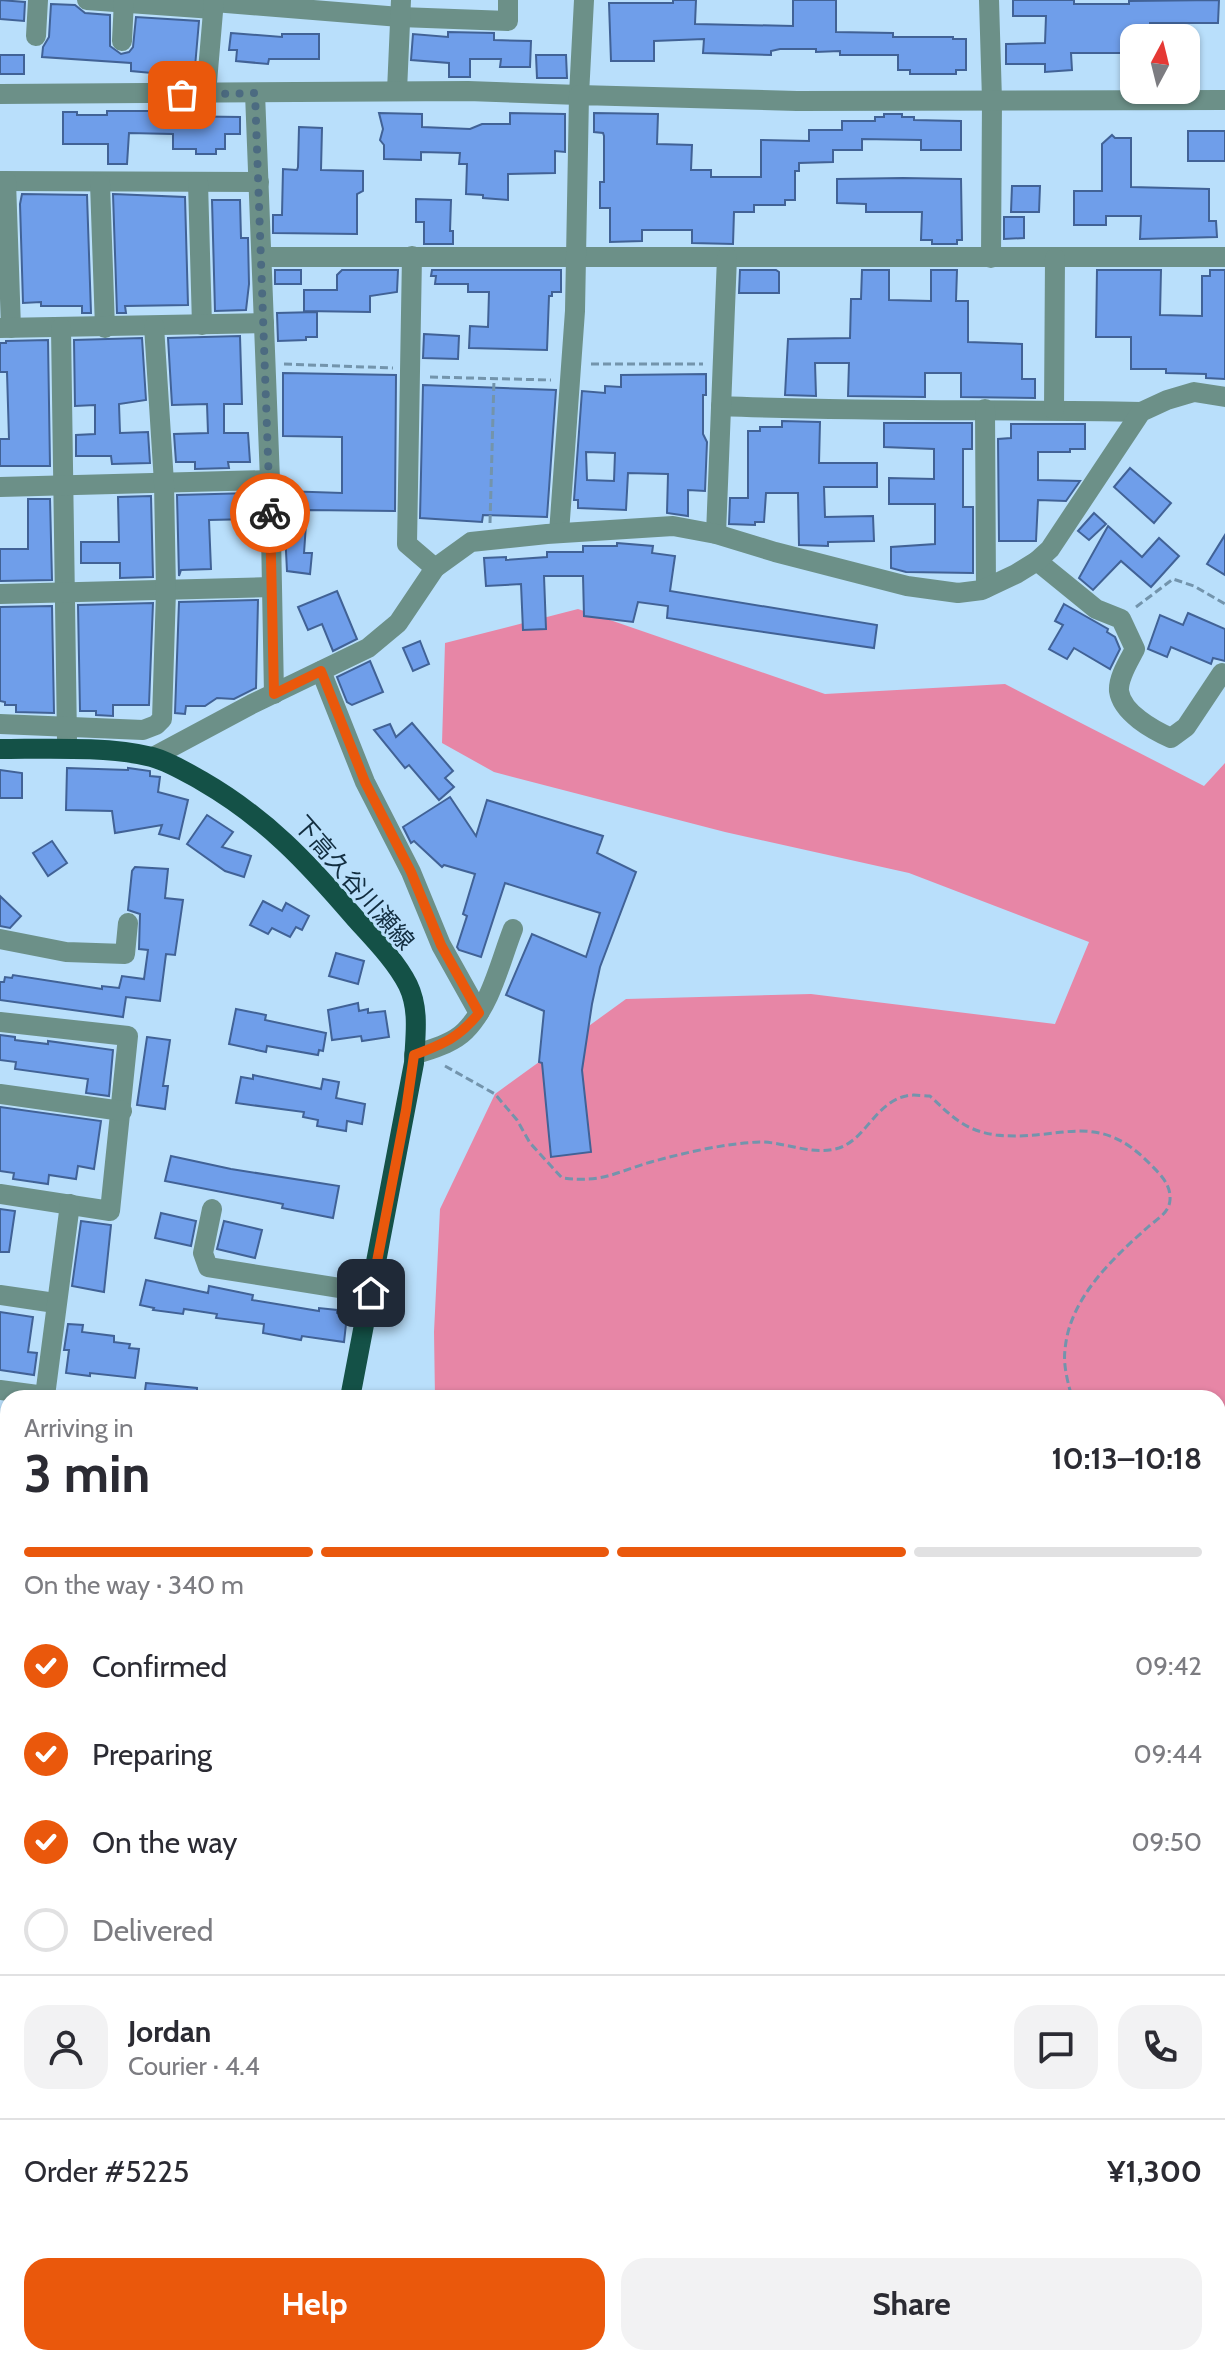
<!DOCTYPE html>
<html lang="en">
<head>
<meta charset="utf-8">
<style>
  :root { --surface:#fff; --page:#f2f2f3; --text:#2b2b33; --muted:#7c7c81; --line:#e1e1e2; --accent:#ea580c }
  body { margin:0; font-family:Cabin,"Noto Sans JP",sans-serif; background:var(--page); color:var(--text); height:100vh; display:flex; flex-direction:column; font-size:30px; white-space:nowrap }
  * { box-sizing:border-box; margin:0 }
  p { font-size:26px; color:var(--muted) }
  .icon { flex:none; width:44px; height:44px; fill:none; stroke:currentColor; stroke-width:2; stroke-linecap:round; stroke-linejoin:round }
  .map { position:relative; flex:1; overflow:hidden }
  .side { position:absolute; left:0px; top:1390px; width:1226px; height:976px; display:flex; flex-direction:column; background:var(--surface); border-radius:24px 24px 0 0; box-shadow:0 2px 6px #0004 }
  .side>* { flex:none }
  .needle { width:52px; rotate:7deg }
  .tools { position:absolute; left:1120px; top:24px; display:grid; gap:16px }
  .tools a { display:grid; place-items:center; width:80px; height:80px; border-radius:16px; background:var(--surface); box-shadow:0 2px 6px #0004; font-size:40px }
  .pin { position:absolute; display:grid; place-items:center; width:68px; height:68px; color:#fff; margin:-34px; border-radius:16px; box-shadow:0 4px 12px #0006 }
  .courier { position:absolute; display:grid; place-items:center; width:80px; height:80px; margin:-40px; border:6px solid #ea580c; border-radius:50%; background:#fff; color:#222; box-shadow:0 2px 10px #0007 }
  .summary em { font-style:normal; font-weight:700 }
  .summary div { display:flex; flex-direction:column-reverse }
  .summary { display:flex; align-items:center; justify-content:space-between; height:136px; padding:0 24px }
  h1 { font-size:52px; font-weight:700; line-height:60px }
  .bar { display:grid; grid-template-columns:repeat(4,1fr); gap:12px 8px; align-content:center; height:96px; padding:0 24px }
  .bar i { height:10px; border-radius:6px; background:var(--line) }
  .bar .current { background:var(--accent) }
  .bar p { grid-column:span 4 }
  .line { display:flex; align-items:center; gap:20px; padding:0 24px; border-top:2px solid var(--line) }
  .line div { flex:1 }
  .round { display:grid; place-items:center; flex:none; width:84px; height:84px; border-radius:24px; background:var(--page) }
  ol { padding:0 24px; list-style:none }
  li { display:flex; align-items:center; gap:24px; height:88px }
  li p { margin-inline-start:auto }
  li .icon { padding:8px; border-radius:50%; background:var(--accent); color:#fff; stroke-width:4 }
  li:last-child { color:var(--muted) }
  li i { width:44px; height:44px; border:4px solid var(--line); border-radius:50% }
  .primary-button { display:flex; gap:16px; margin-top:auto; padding:16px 24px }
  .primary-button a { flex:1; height:92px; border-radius:24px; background:var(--accent); color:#fff; font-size:32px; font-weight:700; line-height:92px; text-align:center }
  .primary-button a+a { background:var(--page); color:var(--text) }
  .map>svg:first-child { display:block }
  .forest { fill:#e786a6 }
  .building { fill:#6f9eea; stroke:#416296; stroke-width:2; fill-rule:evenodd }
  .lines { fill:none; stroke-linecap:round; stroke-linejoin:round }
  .path { stroke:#7394ac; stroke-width:3; stroke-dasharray:8 4; stroke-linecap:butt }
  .minor { stroke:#6c9088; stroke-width:20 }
  .major { stroke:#145147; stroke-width:20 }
  .done { stroke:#4c6b81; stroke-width:8; stroke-dasharray:0 14.4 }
  .route { stroke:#ea580c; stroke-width:10 }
  .labels { text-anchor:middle; stroke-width:6; stroke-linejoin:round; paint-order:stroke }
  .street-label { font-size:24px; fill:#122d3f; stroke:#b9dffb }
</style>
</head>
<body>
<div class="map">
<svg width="1225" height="2366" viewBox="0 0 1225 2366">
  <rect width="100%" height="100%" fill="#b9dffb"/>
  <!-- forest -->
  <polygon class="forest" points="578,609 825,694 1005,684 1204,786 1225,763 1225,1853 1218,1848 1218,1398 435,1398 434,1332 440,1209 495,1094 626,999 811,994 1055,1024 1089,942 909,873 725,832 494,772 442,743 445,643"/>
  <!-- building -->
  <g class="building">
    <polygon points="0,0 25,2 24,21 0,19"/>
    <polygon points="673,0 696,0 695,24 793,26 793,0 836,0 836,32 893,33 893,37 953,37 953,39 966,39 966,70 956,70 956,74 910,74 910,70 898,70 898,55 840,55 840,51 816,52 816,49 780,49 771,51 771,55 703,53 704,39 654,41 654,61 611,61 609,3 673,3"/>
    <polygon points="1013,0 1074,0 1074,4 1129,4 1129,1 1219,0 1218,23 1150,23 1150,38 1134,38 1134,53 1071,53 1072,70 1045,72 1045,64 1006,64 1006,44 1045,43 1046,16 1013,16"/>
    <polygon points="51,4 75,5 85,13 110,15 110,46 121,54 129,52 133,47 136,17 199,21 195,67 173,65 173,75 131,71 131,63 42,57 43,47 49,37"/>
    <polygon points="448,32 494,33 494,40 531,41 530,67 500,67 501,59 470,59 470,77 449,77 449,63 411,60 413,34 448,37"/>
    <polygon points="231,33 282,37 282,34 319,34 319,59 269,59 268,64 236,61 237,50 229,50"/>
    <rect x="0" y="55" width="24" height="19"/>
    <polygon points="536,55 566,55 567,78 537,78"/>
    <polygon points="107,111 166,111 166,116 240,117 240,134 225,134 225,149 216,149 216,154 196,154 196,149 173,149 173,134 129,133 127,164 108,164 108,144 63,144 63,112 77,112 77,115 107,115"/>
    <polygon points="379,113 422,114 422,127 470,129 482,124 510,124 510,113 565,114 565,152 555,151 555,173 508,174 508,200 483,198 483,195 466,194 467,164 459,164 460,153 421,152 421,160 384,159 384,145 380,140 383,129"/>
    <polygon points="594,113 658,114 657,144 692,145 691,170 711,170 711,177 761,177 761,140 809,141 809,130 842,130 842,121 875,121 875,117 884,117 884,114 902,114 902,117 914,117 914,120 961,121 961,150 921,150 921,140 862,139 862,150 833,150 833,162 799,163 799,171 795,171 795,200 785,200 785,205 754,205 754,212 734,212 733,244 692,243 692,230 642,230 642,241 610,242 610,208 600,208 600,182 604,182 604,136 603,133 594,132"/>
    <polygon points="299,127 322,128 321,170 363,171 363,191 357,194 357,234 273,233 273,215 282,215 283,169 297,170 298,167"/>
    <rect x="1188" y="131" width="37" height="30"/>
    <polygon points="1112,135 1115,138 1131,138 1131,187 1209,189 1209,221 1216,221 1217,237 1140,239 1141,216 1106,216 1106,225 1074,225 1074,191 1102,191 1102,144"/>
    <polygon points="903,178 961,179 962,240 957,240 957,244 932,244 932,240 921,240 922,212 866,212 866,204 837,203 837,179"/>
    <polygon points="1012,186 1040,186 1039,212 1011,212"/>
    <polygon points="22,194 87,195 91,313 82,313 82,306 41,306 41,302 23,303 20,204"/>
    <polygon points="113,194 185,197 188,305 125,306 126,313 117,313"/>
    <polygon points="416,199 451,200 450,231 453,231 453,244 424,244 424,222 416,222"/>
    <polygon points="212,200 240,200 241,238 248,238 249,284 246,310 215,311"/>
    <polygon points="1004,217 1024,217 1024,238 1004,239"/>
    <rect x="275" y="270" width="26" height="14"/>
    <polygon points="342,270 398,270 397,292 370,296 370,312 304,311 304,290 337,290 337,275"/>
    <polygon points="432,270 561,270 561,292 552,292 552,296 549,296 547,350 469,348 470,326 488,327 489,292 468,292 468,284 435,284 436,276 431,276"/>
    <polygon points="740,270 776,270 779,272 779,293 739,293"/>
    <polygon points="862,270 889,270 889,300 931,301 931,270 957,270 956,301 968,301 968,342 1022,344 1022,379 1035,379 1035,398 961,397 961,373 925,373 925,397 848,396 849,363 815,363 816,396 785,395 788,339 850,338 851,299 861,299"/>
    <polygon points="1097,270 1161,270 1160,315 1202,316 1202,276 1210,276 1210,270 1225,270 1225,379 1206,378 1206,374 1166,373 1166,369 1131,369 1131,337 1096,337"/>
    <polygon points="317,312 317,337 306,337 306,340 278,341 277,313"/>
    <polygon points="424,334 459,336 458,359 423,358"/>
    <polygon points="240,336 242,404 224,404 224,433 248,433 250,462 228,462 229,468 195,469 195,462 176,462 174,434 208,433 207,404 172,405 168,338"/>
    <polygon points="142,338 146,400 119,404 120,433 148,432 150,463 112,464 111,456 76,456 76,435 95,434 95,405 75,406 74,340"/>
    <polygon points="48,340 50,466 0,466 0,439 9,439 7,372 0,372 0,343 6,343 6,341"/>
    <polygon points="283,373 396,375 395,511 307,510 304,553 312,553 310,574 287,571 283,491 342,493 342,437 283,436"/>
    <path d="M 706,374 L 706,395 L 703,395 L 703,434 L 707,442 L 705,491 L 688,490 L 688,516 L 667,513 L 668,474 L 628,473 L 626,510 L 578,508 L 578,500 L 574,500 L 582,391 L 605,393 L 605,386 L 621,387 L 621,375 ZM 586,452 L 615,453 L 614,481 L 587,480 Z"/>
    <polygon points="423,385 556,390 547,517 483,515 482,522 420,518"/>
    <polygon points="782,421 820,422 819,463 877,463 877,487 824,487 825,517 873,516 874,541 828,542 828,546 799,545 798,493 766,493 764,522 755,522 755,525 729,524 730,498 748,498 748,431 760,431 760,427 782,427"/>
    <polygon points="884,423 972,423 972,449 963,449 963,507 973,507 973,573 906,572 891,568 891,547 935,544 935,504 889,504 889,478 934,479 934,449 884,447"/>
    <polygon points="1011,424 1085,424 1085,449 1070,449 1070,452 1038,452 1038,480 1080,481 1066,501 1038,500 1036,541 999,541 998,439 1011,438"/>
    <polygon points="1130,468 1171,503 1154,523 1114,487"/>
    <polygon points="252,493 252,519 209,520 211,569 181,570 179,576 177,495"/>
    <polygon points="151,496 153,577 120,578 120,563 81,563 81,542 119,542 118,497"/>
    <polygon points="28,499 50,499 52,580 0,581 0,549 28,549"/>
    <polygon points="1094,513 1106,524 1089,540 1078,531"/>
    <polygon points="1108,526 1142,557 1159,538 1179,556 1151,587 1121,561 1093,590 1079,578"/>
    <polygon points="1225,535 1225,575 1207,564"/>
    <polygon points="617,543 653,546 652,553 675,556 670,591 877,625 874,648 667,618 668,606 638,602 633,622 584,616 583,576 544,576 546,629 523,630 521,584 486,586 484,558 506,557 506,560 547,557 547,552 583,552 583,546 617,546"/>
    <polygon points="337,591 357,639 333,651 322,624 308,630 298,607"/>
    <polygon points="258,600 256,688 234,699 217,698 205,706 186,706 185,714 175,713 179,602"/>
    <polygon points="153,603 149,705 113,705 113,716 96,715 96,711 80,711 78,605"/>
    <polygon points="1064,604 1108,629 1107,632 1115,637 1120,649 1110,669 1074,648 1067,659 1049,649 1063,625 1055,621"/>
    <polygon points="52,606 54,713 16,712 16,705 5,705 5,702 0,701 0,607"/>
    <polygon points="1188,613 1225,629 1225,661 1213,658 1211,664 1171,647 1167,657 1148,649 1160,615 1183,625"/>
    <polygon points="420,641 429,664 413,671 403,648"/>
    <polygon points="370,661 383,692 352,705 347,702 337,677"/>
    <polygon points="412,723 453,771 445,778 454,787 439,800 409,765 405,768 374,730 390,724 396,737"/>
    <polygon points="67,768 128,770 128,768 150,771 150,776 160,777 158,792 188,800 179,839 159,834 162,825 115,833 112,811 66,810"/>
    <polygon points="0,770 22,773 22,798 0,798"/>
    <polygon points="450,797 476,836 487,800 603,836 597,853 636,872 600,967 592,1004 582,1070 591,1152 551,1157 542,1063 539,1062 544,1011 506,995 532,934 586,957 600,913 505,883 481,957 459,950 457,947 467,916 463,914 475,874 444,865 442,867 414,841 411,843 403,827"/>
    <polygon points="207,815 233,832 222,847 251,856 244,877 225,871 187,844"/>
    <polygon points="52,841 67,863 48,876 33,853"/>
    <polygon points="135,867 168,869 165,898 183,900 175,955 166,954 160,1001 126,997 123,1017 0,1000 0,982 4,982 5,977 12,978 13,975 102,989 102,986 119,988 122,976 144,979 148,950 139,949 140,914 128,910 132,871"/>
    <polygon points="0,896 21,916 10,928 0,926"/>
    <polygon points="263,901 282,911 286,903 309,916 302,930 296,927 290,937 272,928 268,934 250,925"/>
    <polygon points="336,953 364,961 358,984 329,976"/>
    <polygon points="358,1003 359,1011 368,1009 368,1013 385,1011 389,1037 362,1041 361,1036 332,1040 328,1010"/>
    <polygon points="236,1009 266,1015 265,1020 326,1033 323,1051 319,1050 318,1055 267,1046 266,1052 229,1044"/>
    <polygon points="0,1035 15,1037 15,1040 48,1044 48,1041 113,1050 109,1096 86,1093 88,1079 15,1069 16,1062 0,1060"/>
    <polygon points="147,1037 170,1040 163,1086 168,1086 165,1109 137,1105"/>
    <polygon points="253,1075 321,1089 323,1079 339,1082 336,1098 365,1104 362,1124 347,1121 346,1131 317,1126 318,1120 303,1117 304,1112 236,1103 241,1077 253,1079"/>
    <polygon points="0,1107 101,1121 94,1169 78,1166 76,1179 49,1175 48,1184 13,1179 14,1173 0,1171"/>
    <polygon points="171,1156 231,1169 339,1186 333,1218 282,1208 283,1204 165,1181"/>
    <polygon points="0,1209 15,1211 9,1252 0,1252"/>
    <polygon points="161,1213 196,1221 191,1246 155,1238"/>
    <polygon points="81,1221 111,1225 104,1292 72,1286"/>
    <polygon points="224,1221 262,1230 255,1258 217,1249"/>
    <polygon points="146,1280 208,1293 209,1286 253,1295 252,1300 319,1311 319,1308 337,1310 337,1313 347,1315 344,1342 302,1336 301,1340 263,1333 264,1324 216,1318 217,1314 184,1309 183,1314 153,1310 154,1308 140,1305"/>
    <polygon points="0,1312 33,1317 28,1352 37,1353 34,1375 0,1370"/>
    <polygon points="68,1324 83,1325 82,1332 114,1336 114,1342 130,1344 129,1348 139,1349 135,1378 90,1373 90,1376 66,1373 69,1350 64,1350"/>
    <polygon points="146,1383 197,1388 197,1398 144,1398"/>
  </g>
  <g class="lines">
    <!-- path -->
    <g class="path">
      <polyline points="284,364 393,368"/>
      <polyline points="591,364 703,364"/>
      <polyline points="430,377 551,380"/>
      <polyline points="490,523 494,379"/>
      <polyline points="1136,607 1173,579 1194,586 1225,604"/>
      <path d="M 445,1066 L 495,1094 L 517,1120 L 530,1143 L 562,1178 C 603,1183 613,1173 651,1162 C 683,1153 727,1143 760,1142 C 786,1142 812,1156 839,1148 C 866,1139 875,1103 906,1096 C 913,1094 923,1096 930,1096 C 952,1117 966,1131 996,1135 C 1060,1142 1096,1108 1150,1164 C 1160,1174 1171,1184 1170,1200 C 1169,1213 1157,1219 1148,1227 C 1112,1259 1069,1299 1065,1350 C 1063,1365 1068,1383 1072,1398"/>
      <polyline points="0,2093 8,2093"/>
      <polyline points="329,2366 329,2358"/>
    </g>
    <!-- minor -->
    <g class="minor">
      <polyline points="87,0 213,9"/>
      <polyline points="989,0 992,100 991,258"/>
      <polyline points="214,2 400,17 508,21 508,0"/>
      <polyline points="36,36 38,0"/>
      <polyline points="122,41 124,0"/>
      <polyline points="397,91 401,0"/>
      <polyline points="255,93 270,480 274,694"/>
      <polyline points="0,94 468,91 579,95 584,0"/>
      <polyline points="206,94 214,0"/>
      <polyline points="0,181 259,182"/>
      <polyline points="6,181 11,328"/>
      <polyline points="198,182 202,325"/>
      <polyline points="100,183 105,328"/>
      <polyline points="412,256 407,544 435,568"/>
      <polyline points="262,257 1225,257"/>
      <polyline points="0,328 264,323"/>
      <polyline points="61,328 67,740"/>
      <path d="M 721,406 C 861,412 1001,409 1141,412"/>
      <polyline points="985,409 986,588"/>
      <polyline points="1054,410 1055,258"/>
      <polyline points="0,487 270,480"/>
      <polyline points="559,533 575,311 579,95 797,101 1225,100"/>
      <polyline points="716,534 727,257"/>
      <path d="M 1037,561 L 1096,609 L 1121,619 L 1135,649 C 1129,661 1118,677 1119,691 C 1122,713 1153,730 1171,738 L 1186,727 L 1222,673"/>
      <polyline points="0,594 271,587"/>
      <polyline points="321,671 365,782 411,872 441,945 479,1013"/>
      <polyline points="0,724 143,730 156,725 162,719 166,591 164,483 154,326"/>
      <polyline points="153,757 252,704 368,648 398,623 435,568 471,542 547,534 673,526 716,534 775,552 907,586 958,593 982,590 1016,574 1037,561 1050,549 1141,412 1167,400 1194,392 1225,397"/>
      <polyline points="0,939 66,952 125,954 128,923"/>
      <polyline points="0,1022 128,1036 110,1211 0,1194"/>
      <path d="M 414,1055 C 431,1049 452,1044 465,1031 C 491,1005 500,962 513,929"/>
      <polyline points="0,1094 122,1111"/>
      <polyline points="212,1209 203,1253 208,1267 371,1293"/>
      <polyline points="0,1295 55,1303"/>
      <polyline points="0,1390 45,1396 70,1204"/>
      <polyline points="0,1492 8,1495"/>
      <polyline points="0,1668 8,1669"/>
      <polyline points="0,1835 8,1732"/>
      <polyline points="0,1962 8,1964"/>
      <polyline points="0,2052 8,2053"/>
      <polyline points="0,2256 8,2255"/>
      <polyline points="1218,2297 1225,2293"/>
      <polyline points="811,2358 814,2366"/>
      <polyline points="504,2366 504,2358"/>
      <polyline points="590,2366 591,2358"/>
      <polyline points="706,2366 706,2358"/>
      <polyline points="929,2366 929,2358"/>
      <polyline points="1002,2366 1002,2358"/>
      <polyline points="1114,2366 1115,2358"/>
    </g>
    <!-- major -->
    <g class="major">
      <path d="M 0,749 C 46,749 108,746 152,757 C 170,762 186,772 202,781 C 266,818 307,862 355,918 C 373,938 396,961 408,985 C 420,1010 415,1037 414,1063 L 350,1398"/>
      <polyline points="1218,1998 1225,2003"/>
    </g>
  </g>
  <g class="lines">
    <!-- done -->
    <polyline class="done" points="182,95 255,93 270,513"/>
    <!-- route -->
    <path class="route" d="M 270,513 L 274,694 L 321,671 L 365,782 L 411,872 L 441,945 L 479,1013 C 459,1038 443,1044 414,1055 L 406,1110 L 371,1293"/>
  </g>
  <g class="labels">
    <!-- street labels -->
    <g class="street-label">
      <text transform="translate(354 883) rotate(49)" y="8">下高久谷川瀬線</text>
    </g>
  </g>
</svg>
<div class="tools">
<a><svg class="needle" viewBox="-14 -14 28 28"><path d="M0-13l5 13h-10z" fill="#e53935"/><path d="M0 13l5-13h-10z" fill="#7c7c81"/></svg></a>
</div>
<div class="pin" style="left:182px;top:95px;background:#ea580c"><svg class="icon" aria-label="bag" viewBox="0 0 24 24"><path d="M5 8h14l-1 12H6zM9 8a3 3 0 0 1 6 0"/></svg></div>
<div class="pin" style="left:371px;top:1293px;background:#1f2937"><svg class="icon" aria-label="home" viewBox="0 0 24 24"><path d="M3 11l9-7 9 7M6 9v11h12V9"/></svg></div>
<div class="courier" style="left:270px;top:513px"><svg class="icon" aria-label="bike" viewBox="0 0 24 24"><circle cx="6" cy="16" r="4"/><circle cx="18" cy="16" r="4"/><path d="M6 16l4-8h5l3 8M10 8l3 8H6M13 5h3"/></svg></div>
<section class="side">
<div class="summary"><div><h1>3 min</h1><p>Arriving in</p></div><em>10:13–10:18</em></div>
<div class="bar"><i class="current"></i><i class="current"></i><i class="current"></i><i></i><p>On the way · 340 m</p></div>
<ol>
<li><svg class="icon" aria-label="check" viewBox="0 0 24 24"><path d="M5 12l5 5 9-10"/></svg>Confirmed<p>09:42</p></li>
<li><svg class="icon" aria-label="check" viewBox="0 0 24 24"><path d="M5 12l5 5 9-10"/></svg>Preparing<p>09:44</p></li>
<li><svg class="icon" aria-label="check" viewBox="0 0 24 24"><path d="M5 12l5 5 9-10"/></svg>On the way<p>09:50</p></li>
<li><i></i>Delivered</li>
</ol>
<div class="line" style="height:144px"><a class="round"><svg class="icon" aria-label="person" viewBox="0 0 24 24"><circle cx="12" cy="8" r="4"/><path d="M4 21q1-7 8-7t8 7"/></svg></a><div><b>Jordan</b><p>Courier · 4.4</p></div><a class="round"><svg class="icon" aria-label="chat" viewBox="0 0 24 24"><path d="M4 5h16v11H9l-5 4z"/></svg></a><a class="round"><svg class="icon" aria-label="phone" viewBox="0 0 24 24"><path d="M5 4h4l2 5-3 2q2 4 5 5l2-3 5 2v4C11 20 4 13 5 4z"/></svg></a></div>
<div class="line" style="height:104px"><div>Order #5225</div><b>¥1,300</b></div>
<div class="primary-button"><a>Help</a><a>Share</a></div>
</section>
</div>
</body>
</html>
